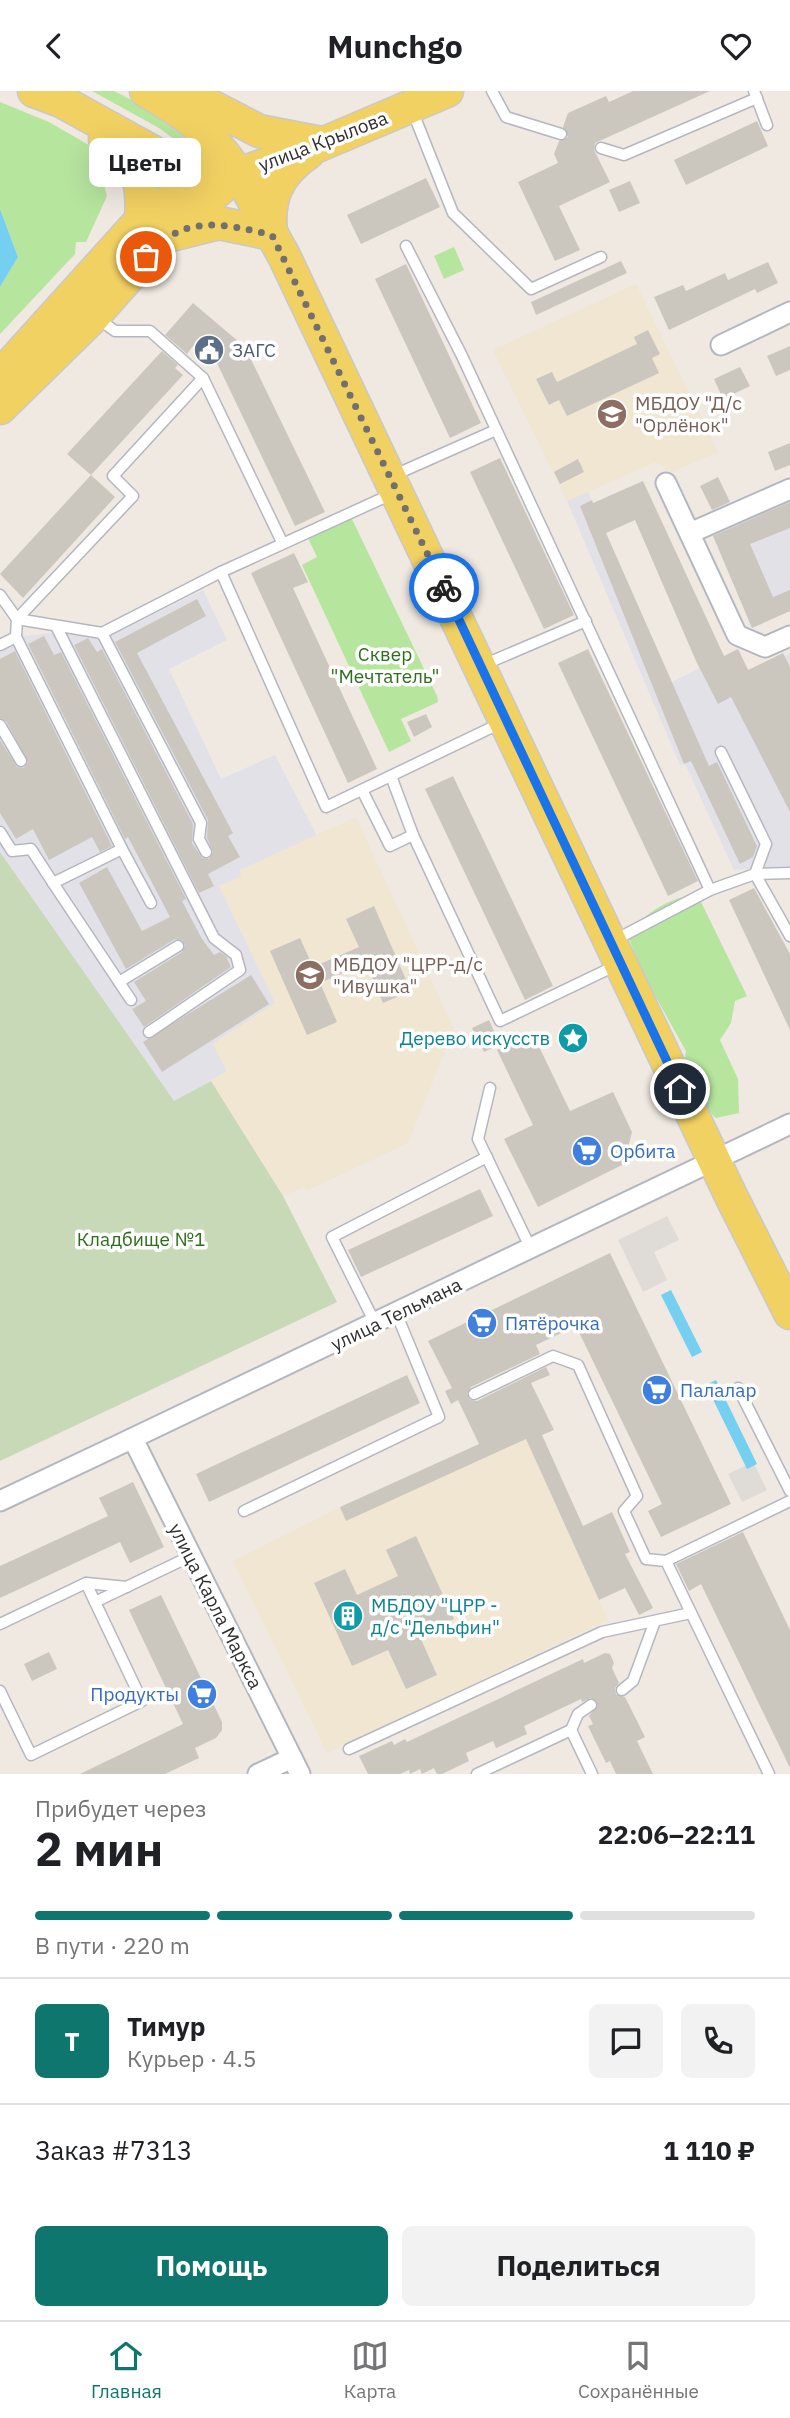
<!DOCTYPE html>
<html lang="ru">
<head>
<meta charset="utf-8">
<style>
  :root { --surface:#fff; --page:#f2f2f2; --text:#202124; --muted:#757577; --line:#e0e0e0; --accent:#0f766e }
  body { margin:0; font-family:"IBM Plex Sans",sans-serif; background:var(--page); color:var(--text); height:100vh; display:flex; flex-direction:column; font-size:26px; white-space:nowrap }
  * { box-sizing:border-box; margin:0 }
  p { font-size:23px; color:var(--muted) }
  .icon { flex:none; width:38px; height:38px; fill:none; stroke:currentColor; stroke-width:2; stroke-linecap:round; stroke-linejoin:round }
  .map { position:relative; height:1683px; overflow:hidden }
  .panel { display:flex; flex-direction:column; background:var(--surface); flex:1 }
  .panel>* { flex:none }
  .pin { position:absolute; display:grid; place-items:center; width:60px; height:60px; color:#fff; margin:-30px; border:4px solid #fff; border-radius:50%; box-shadow:0 2px 7px #0007 }
  .courier { position:absolute; display:grid; place-items:center; width:70px; height:70px; margin:-35px; border:5px solid #1a73e8; border-radius:50%; background:#fff; color:#222; box-shadow:0 2px 9px #0007 }
  .bubble { position:absolute; height:49px; border-radius:10px; background:var(--surface); box-shadow:0 7px 28px #0002; font-size:23px; font-weight:800; line-height:49px; text-align:center }
  .head em { font-style:normal; font-weight:800 }
  .head div { display:flex; flex-direction:column-reverse }
  .head { display:flex; align-items:center; justify-content:space-between; height:119px; padding:0 35px }
  h1 { font-size:46px; font-weight:800; line-height:52px }
  .bar { display:grid; grid-template-columns:repeat(4,1fr); gap:10px 7px; align-content:center; height:84px; padding:0 35px }
  .bar i { height:9px; border-radius:5px; background:var(--line) }
  .bar .current { background:var(--accent) }
  .bar p { grid-column:span 4 }
  .line { display:flex; align-items:center; gap:18px; padding:0 35px; border-top:2px solid var(--line) }
  .line div { flex:1 }
  .round { display:grid; place-items:center; flex:none; width:74px; height:74px; border-radius:10px; background:var(--page) }
  .primary-button { display:flex; gap:14px; margin-top:auto; padding:14px 35px }
  .primary-button a { flex:1; height:80px; border-radius:10px; background:var(--accent); color:#fff; font-size:28px; font-weight:800; line-height:80px; text-align:center }
  .primary-button a+a { background:var(--page); color:var(--text) }
  header { display:flex; justify-content:space-between; align-items:center; height:91px; padding:0 35px; background:var(--surface); font-size:32px; font-weight:800 }
  .tab-bar { display:flex; justify-content:space-around; align-items:center; height:98px; border-top:2px solid var(--line); background:var(--surface); font-size:19px; color:var(--muted) }
  .tab-bar a { display:grid; justify-items:center; gap:4px }
  .tab-bar .current { color:var(--accent) }
  .map>svg:first-child { display:block }
  .industrial { fill:#e3e1e8 }
  .education { fill:#f0e6d1 }
  .green { fill:#b6e59e }
  .cemetery { fill:#c8d9b8 }
  .plaza { fill:#dfdcd8 }
  .water { fill:#75cff0 }
  .building { fill:#cbc7bf }
  .lines { fill:none; stroke-linecap:round; stroke-linejoin:round }
  .service-casing { stroke:#b4b7c1; stroke-width:13 }
  .minor-casing { stroke:#b4b7c1; stroke-width:23 }
  .primary-casing { stroke:#c9c9c9; stroke-width:35 }
  .service { stroke:#fff; stroke-width:10 }
  .minor { stroke:#fff; stroke-width:19 }
  .primary { stroke:#f2d163; stroke-width:32 }
  .done { stroke:#726f6d; stroke-width:7; stroke-dasharray:0 12.6 }
  .route { stroke:#1a73e8; stroke-width:9 }
  .labels { text-anchor:middle; stroke-width:7; stroke-linejoin:round; paint-order:stroke }
  .street-label { font-size:19px; fill:#2e2e2e; stroke:#fff }
  .service-label { font-size:19px; fill:#4e5e75; stroke:#fff; text-anchor:start }
  .education-label { font-size:19px; fill:#785e54; stroke:#fff; text-anchor:start }
  .park-label { font-size:19px; fill:#2c6e1b; stroke:#fff }
  .culture-label { font-size:19px; fill:#0d838f; stroke:#fff; text-anchor:end }
  .shop-label { font-size:19px; fill:#366cbe; stroke:#fff; text-anchor:start }
</style>
</head>
<body>
<header><svg class="icon" aria-label="back" viewBox="0 0 24 24"><path d="M15 5l-7 7 7 7"/></svg>Munchgo<svg class="icon" aria-label="heart" viewBox="0 0 24 24"><path d="M12 20l-8-8c-3-5 5-10 8-4 3-6 11-1 8 4z"/></svg></header>
<div class="map">
<svg width="790" height="1683" viewBox="0 0 790 1683">
  <rect width="100%" height="100%" fill="#efe9e1"/>
  <!-- industrial -->
  <g class="industrial">
    <polygon points="588,401 672,591 738,558 751,583 790,562 790,775 734,779 685,673 680,674 567,410"/>
    <polygon points="790,406 790,520 752,537 711,439"/>
    <polygon points="203,499 227,549 169,578 221,688 275,664 319,749 275,912 213,953 227,980 174,1011 0,761 0,559 23,545 59,541 108,546"/>
  </g>
  <!-- education -->
  <g class="education">
    <polygon points="636,193 718,361 671,381 656,371 567,410 493,259"/>
    <polygon points="356,726 454,938 408,1052 306,1100 304,1096 283,1105 211,990 227,980 213,953 275,912 219,795 241,785 240,779"/>
    <polygon points="526,1348 608,1529 327,1662 233,1470 340,1416 346,1429"/>
  </g>
  <!-- green -->
  <g class="green">
    <polygon points="92,0 114,0 134,10 195,54 195,59 190,60 159,37"/>
    <polygon points="0,11 49,31 94,57 107,105 86,151 76,151 75,163 0,243 0,196 18,166 0,118"/>
    <polygon points="454,156 464,179 444,188 434,165"/>
    <polygon points="351,426 437,605 438,611 401,628 411,650 389,661 302,474 317,466 308,447"/>
    <path d="M 692,804 L 700,809 L 747,905 L 735,910 L 731,932 L 720,949 L 738,988 L 739,1022 L 716,1027 L 687,999 L 683,982 L 686,960 L 643,883 L 627,843 C 646,823 664,809 692,804 Z"/>
  </g>
  <!-- cemetery -->
  <polygon class="cemetery" points="0,761 174,1010 211,990 283,1105 337,1211 0,1370"/>
  <!-- plaza -->
  <g class="plaza">
    <polygon points="667,1125 679,1149 654,1161 667,1189 643,1201 618,1149"/>
    <polygon points="753,1371 767,1399 742,1411 728,1383"/>
  </g>
  <!-- water -->
  <g class="water">
    <polygon points="0,118 18,166 0,196"/>
    <polygon points="671,1199 702,1261 692,1266 661,1204"/>
    <polygon points="716,1289 757,1373 747,1378 706,1294"/>
  </g>
  <!-- building -->
  <g class="building">
    <polygon points="633,0 710,0 595,52 594,59 610,91 559,115 580,159 555,170 518,91 558,72 554,63 559,50 568,46 563,36 568,22 606,5 609,11"/>
    <polygon points="757,30 768,55 686,94 674,69"/>
    <polygon points="426,87 440,116 361,153 347,124"/>
    <polygon points="630,90 640,112 619,121 609,99"/>
    <polygon points="621,170 627,182 536,224 531,211"/>
    <polygon points="768,171 778,192 757,202 755,198 669,239 654,206 683,194 686,200 725,182 728,189"/>
    <polygon points="406,173 481,332 450,347 375,188"/>
    <polygon points="193,212 245,256 325,421 295,435 216,270 196,251 187,263 165,244"/>
    <polygon points="648,239 660,263 652,267 659,282 567,325 559,309 549,314 536,288 552,281 557,291 637,253 634,246"/>
    <polygon points="790,255 790,279 776,285 767,265"/>
    <polygon points="162,260 178,274 175,277 183,284 91,384 67,363"/>
    <polygon points="740,276 750,295 723,308 714,288"/>
    <polygon points="790,352 790,374 775,380 768,361"/>
    <polygon points="500,367 574,524 544,538 470,381"/>
    <polygon points="578,368 584,381 560,393 554,381"/>
    <polygon points="91,384 115,406 23,507 0,483"/>
    <polygon points="718,386 730,411 712,419 700,395"/>
    <polygon points="643,390 724,565 738,558 748,579 783,562 790,576 790,721 731,606 718,613 696,570 635,429 606,442 709,675 717,671 757,755 753,766 740,773 691,670 684,673 580,415 592,409 593,412"/>
    <polygon points="790,411 790,437 750,453 773,506 790,499 790,520 752,537 713,445"/>
    <polygon points="294,462 308,491 293,497 377,678 348,692 251,482"/>
    <polygon points="197,508 206,525 137,562 233,742 228,745 240,766 208,783 214,795 199,802 74,554 88,547 97,561 102,558 193,733 192,752 202,767 209,768 213,761 207,747 208,729 115,551"/>
    <polygon points="44,545 54,564 61,561 186,808 182,810 202,848 214,864 220,861 226,865 231,876 144,936 132,918 146,910 134,891 182,861 185,854 182,849 175,848 126,878 79,792 107,776 142,840 170,826 128,746 125,748 28,553"/>
    <polygon points="588,558 698,790 668,805 558,572"/>
    <polygon points="15,560 112,755 100,761 92,746 49,769 33,738 16,748 0,722 0,649 17,676 24,677 28,671 6,630 0,627 0,568"/>
    <polygon points="426,623 432,636 414,646 407,631"/>
    <polygon points="453,685 553,895 525,909 425,698"/>
    <polygon points="754,797 790,863 790,939 729,809"/>
    <polygon points="374,815 411,900 383,912 366,872 320,892 337,931 307,944 270,860 300,847 313,876 359,856 346,828"/>
    <polygon points="251,884 269,913 162,981 143,951"/>
    <polygon points="489,929 500,953 484,961 472,937"/>
    <polygon points="532,941 570,1020 613,1001 632,1041 624,1073 538,1116 504,1048 533,1034 497,959"/>
    <polygon points="480,1098 493,1125 361,1186 348,1159"/>
    <polygon points="610,1162 731,1413 661,1446 648,1420 662,1413 576,1235 536,1254 540,1263 471,1296 467,1303 470,1309 477,1310 546,1276 550,1284 531,1292 554,1339 542,1344 583,1435 612,1421 630,1461 625,1463 653,1517 639,1524 625,1497 599,1509 526,1348 346,1430 340,1416 479,1353 458,1309 451,1313 445,1300 452,1297 428,1250"/>
    <polygon points="407,1284 420,1312 209,1411 196,1383"/>
    <polygon points="133,1391 164,1456 130,1472 120,1451 0,1507 0,1475 108,1425 99,1407"/>
    <polygon points="743,1441 790,1539 790,1677 701,1493 689,1500 676,1473"/>
    <polygon points="416,1445 454,1528 419,1544 437,1584 406,1598 388,1559 352,1575 314,1492 345,1478 357,1504 398,1485 386,1459"/>
    <polygon points="161,1504 222,1631 222,1639 216,1647 195,1657 199,1667 165,1683 80,1683 183,1633 129,1519"/>
    <polygon points="49,1561 57,1578 32,1590 24,1573"/>
    <polygon points="605,1562 610,1563 614,1572 612,1577 619,1592 615,1597 616,1603 625,1606 645,1646 637,1650 653,1683 616,1683 610,1670 606,1672 588,1635 593,1633 589,1625 598,1614 591,1607 582,1611 581,1608 524,1635 527,1643 496,1657 493,1650 466,1662 469,1670 442,1683 437,1683 434,1677 422,1683 420,1678 410,1683 409,1679 400,1683 368,1683 359,1665 392,1650 394,1654 405,1648 407,1651 583,1568 584,1572"/>
  </g>
  <g class="lines">
    <!-- service casing -->
    <g class="service-casing">
      <g id="service">
        <polyline points="492,0 506,26 561,43"/>
        <polyline points="754,0 767,34"/>
        <polyline points="412,19 453,122 531,198 601,166"/>
        <polyline points="601,57 624,64 757,7"/>
        <polyline points="406,155 462,265 710,799"/>
        <polyline points="96,226 115,240 150,240 203,287"/>
        <polyline points="392,385 496,339"/>
        <polyline points="221,481 392,403"/>
        <polyline points="0,504 17,528 102,542 221,481 326,716 503,631"/>
        <polyline points="56,535 214,847 236,864 240,879 149,941"/>
        <polyline points="102,542 201,732 199,748 206,761"/>
        <polyline points="0,554 16,546"/>
        <polyline points="483,574 586,530"/>
        <polyline points="0,634 21,670"/>
        <polyline points="721,661 766,753 755,783 790,845"/>
        <polyline points="391,685 413,744 500,930 617,874"/>
        <polyline points="362,699 390,755 413,744"/>
        <polyline points="0,741 12,760 31,758 53,792"/>
        <polyline points="122,758 151,812"/>
        <polyline points="613,850 710,799 755,783 790,782"/>
        <polyline points="119,891 178,855"/>
        <polyline points="131,909 53,792 122,758 16,546 17,528 133,405 113,385 203,287 282,451"/>
        <polyline points="490,997 478,1048 530,1156"/>
        <polyline points="376,1234 332,1146 487,1066"/>
        <polyline points="738,1297 790,1400"/>
        <polyline points="474,1303 553,1265 578,1274 637,1405 624,1420 646,1468 666,1470 769,1683"/>
        <polyline points="244,1420 439,1326 397,1224"/>
        <polyline points="666,1470 790,1410"/>
        <polyline points="95,1511 191,1465"/>
        <polyline points="0,1533 86,1492 127,1496"/>
        <polyline points="622,1599 633,1590 655,1530"/>
        <polyline points="0,1600 31,1664 142,1610 86,1492"/>
        <polyline points="571,1639 578,1623 591,1614"/>
        <polyline points="349,1658 602,1541 691,1522"/>
        <polyline points="477,1683 571,1639 592,1683"/>
      </g>
    </g>
    <!-- minor casing -->
    <g class="minor-casing">
      <g id="minor">
        <polyline points="721,254 790,221"/>
        <polyline points="666,392 737,544 765,556 790,545"/>
        <polyline points="690,442 790,398"/>
        <polyline points="133,1348 300,1683"/>
        <path d="M 0,1410 C 264,1286 526,1158 790,1033"/>
        <polyline points="258,1683 292,1667"/>
      </g>
    </g>
    <!-- primary casing -->
    <g class="primary-casing">
      <g id="primary">
        <polyline points="34,0 61,10 184,78 229,82"/>
        <path d="M 146,0 C 168,13 190,26 208,45 C 241,78 261,125 284,165 L 731,1105 L 790,1222"/>
        <polyline points="182,0 259,40 321,52"/>
        <path d="M 105,48 C 137,75 144,86 141,129"/>
        <path d="M 271,142 C 267,106 278,83 308,62"/>
        <polyline points="171,144 219,132 272,143"/>
        <polyline points="0,285 141,129 173,107 322,53 447,0"/>
        <polyline points="0,317 94,225 163,147 220,98"/>
      </g>
    </g>
    <!-- service -->
    <use href="#service" class="service"/>
    <!-- minor -->
    <use href="#minor" class="minor"/>
    <!-- primary -->
    <use href="#primary" class="primary"/>
  </g>
  <g class="lines">
    <!-- done -->
    <path class="done" d="M 146,166 C 184,123 221,132 272,144 L 444,497"/>
    <!-- route -->
    <polyline class="route" points="444,497 680,998"/>
  </g>
  <!-- icons -->
  <defs>
    <g id="civic-disc" transform="scale(1.575)"><circle r="9.5" fill="#5c6f8a" stroke="#fff"/><path d="M-.6-6.5H3V-4.5H.6V-3L4-1V1h2V6H-6V1h2V-1L-.6-3ZM-1.2 2.5V6h2.4V2.5Z" fill="#fff"/></g>
    <g id="school-disc" transform="scale(1.575)"><circle r="9.5" fill="#8d6e63" stroke="#fff"/><path d="M0-5L7-2L0 1L-7-2ZM-4 1L0 2.5L4 1V4Q0 6-4 4Z" fill="#fff"/></g>
    <g id="sight-disc" transform="scale(1.575)"><circle r="9.5" fill="#0f9aa8" stroke="#fff"/><path d="M0-6L1.8-2.2L6-1.7L2.9 1.2L3.7 5.4L0 3.3L-3.7 5.4L-2.9 1.2L-6-1.7L-1.8-2.2Z" fill="#fff"/></g>
    <g id="supermarket-disc" transform="scale(1.575)"><circle r="9.5" fill="#3f7fe0" stroke="#fff"/><path d="M-6-5.5h2.5l.6 2H6L4.5 2H-2.5L-4.4-4H-6ZM-1.5 3.2a1.3 1.3 0 1 0 .1 0ZM3 3.2a1.3 1.3 0 1 0 .1 0Z" fill="#fff"/></g>
    <g id="building-disc" transform="scale(1.575)"><circle r="9.5" fill="#0f9aa8" stroke="#fff"/><path d="M-4-6H4V6H1V3H-1V6H-4ZM-2.5-4.3h1.7v1.8h-1.7ZM.8-4.3h1.7v1.8H.8ZM-2.5-1h1.7V.8h-1.7ZM.8-1h1.7V.8H.8Z" fill="#fff"/></g>
  </defs>
  <g fill-rule="evenodd">
    <use href="#civic-disc" x="209" y="259"/>
    <use href="#school-disc" x="612" y="323"/>
    <use href="#school-disc" x="310" y="884"/>
    <use href="#sight-disc" x="573" y="947"/>
    <use href="#supermarket-disc" x="587" y="1060"/>
    <use href="#supermarket-disc" x="482" y="1232"/>
    <use href="#supermarket-disc" x="657" y="1299"/>
    <use href="#building-disc" x="348" y="1525"/>
    <use href="#supermarket-disc" x="202" y="1603"/>
  </g>
  <g class="labels">
    <!-- street labels -->
    <g class="street-label">
      <text transform="translate(323 50) rotate(-21)" y="7">улица Крылова</text>
      <text transform="translate(396 1223) rotate(-26)" y="7">улица Тельмана</text>
      <text transform="translate(216 1515) rotate(63)" y="7">улица Карла Маркса</text>
    </g>
    <!-- service labels -->
    <g class="service-label">
      <text x="232" y="266">ЗАГС</text>
    </g>
    <!-- education labels -->
    <g class="education-label">
      <text x="635" y="319">МБДОУ "Д/с<tspan x="635" dy="22">"Орлёнок"</tspan></text>
      <text x="333" y="880">МБДОУ "ЦРР-д/с<tspan x="333" dy="22">"Ивушка"</tspan></text>
    </g>
    <!-- park labels -->
    <g class="park-label">
      <text x="385" y="570">Сквер<tspan x="385" dy="22">"Мечтатель"</tspan></text>
      <text x="141" y="1155">Кладбище №1</text>
    </g>
    <!-- culture labels -->
    <g class="culture-label">
      <text x="550" y="954">Дерево искусств</text>
      <text x="371" y="1521" text-anchor="start">МБДОУ "ЦРР -<tspan x="371" dy="22">д/с "Дельфин"</tspan></text>
    </g>
    <!-- shop labels -->
    <g class="shop-label">
      <text x="610" y="1067">Орбита</text>
      <text x="505" y="1239">Пятёрочка</text>
      <text x="680" y="1306">Палалар</text>
      <text x="179" y="1610" text-anchor="end">Продукты</text>
    </g>
  </g>
</svg>
<div class="pin" style="left:146px;top:166px;background:#ea580c"><svg class="icon" aria-label="bag" viewBox="0 0 24 24"><path d="M5 8h14l-1 12H6zM9 8a3 3 0 0 1 6 0"/></svg></div>
<div class="pin" style="left:680px;top:998px;background:#1f2937"><svg class="icon" aria-label="home" viewBox="0 0 24 24"><path d="M3 11l9-7 9 7M6 9v11h12V9"/></svg></div>
<div class="courier" style="left:444px;top:497px"><svg class="icon" aria-label="bike" viewBox="0 0 24 24"><circle cx="6" cy="16" r="4"/><circle cx="18" cy="16" r="4"/><path d="M6 16l4-8h5l3 8M10 8l3 8H6M13 5h3"/></svg></div>
<div class="bubble" style="left:89px;top:47px;width:112px">Цветы</div>
</div>
<section class="panel">
<div class="head"><div><h1>2 мин</h1><p>Прибудет через</p></div><em>22:06–22:11</em></div>
<div class="bar"><i class="current"></i><i class="current"></i><i class="current"></i><i></i><p>В пути · 220 m</p></div>
<div class="line" style="height:126px"><b class="round" style="background:var(--accent);color:#fff">Т</b><div><b>Тимур</b><p>Курьер · 4.5</p></div><a class="round"><svg class="icon" aria-label="chat" viewBox="0 0 24 24"><path d="M4 5h16v11H9l-5 4z"/></svg></a><a class="round"><svg class="icon" aria-label="phone" viewBox="0 0 24 24"><path d="M5 4h4l2 5-3 2q2 4 5 5l2-3 5 2v4C11 20 4 13 5 4z"/></svg></a></div>
<div class="line" style="height:91px"><div>Заказ #7313</div><b>1 110 ₽</b></div>
<div class="primary-button"><a>Помощь</a><a>Поделиться</a></div>
</section>
<nav class="tab-bar">
<a class="current"><svg class="icon" aria-label="home" viewBox="0 0 24 24"><path d="M3 11l9-7 9 7M6 9v11h12V9"/></svg>Главная</a>
<a><svg class="icon" aria-label="map" viewBox="0 0 24 24"><path d="M3 6l6-2 6 2 6-2v14l-6 2-6-2-6 2zM9 4v14M15 6v14"/></svg>Карта</a>
<a><svg class="icon" aria-label="saved" viewBox="0 0 24 24"><path d="M7 4h10v16l-5-4-5 4z"/></svg>Сохранённые</a>
</nav>
</body>
</html>
